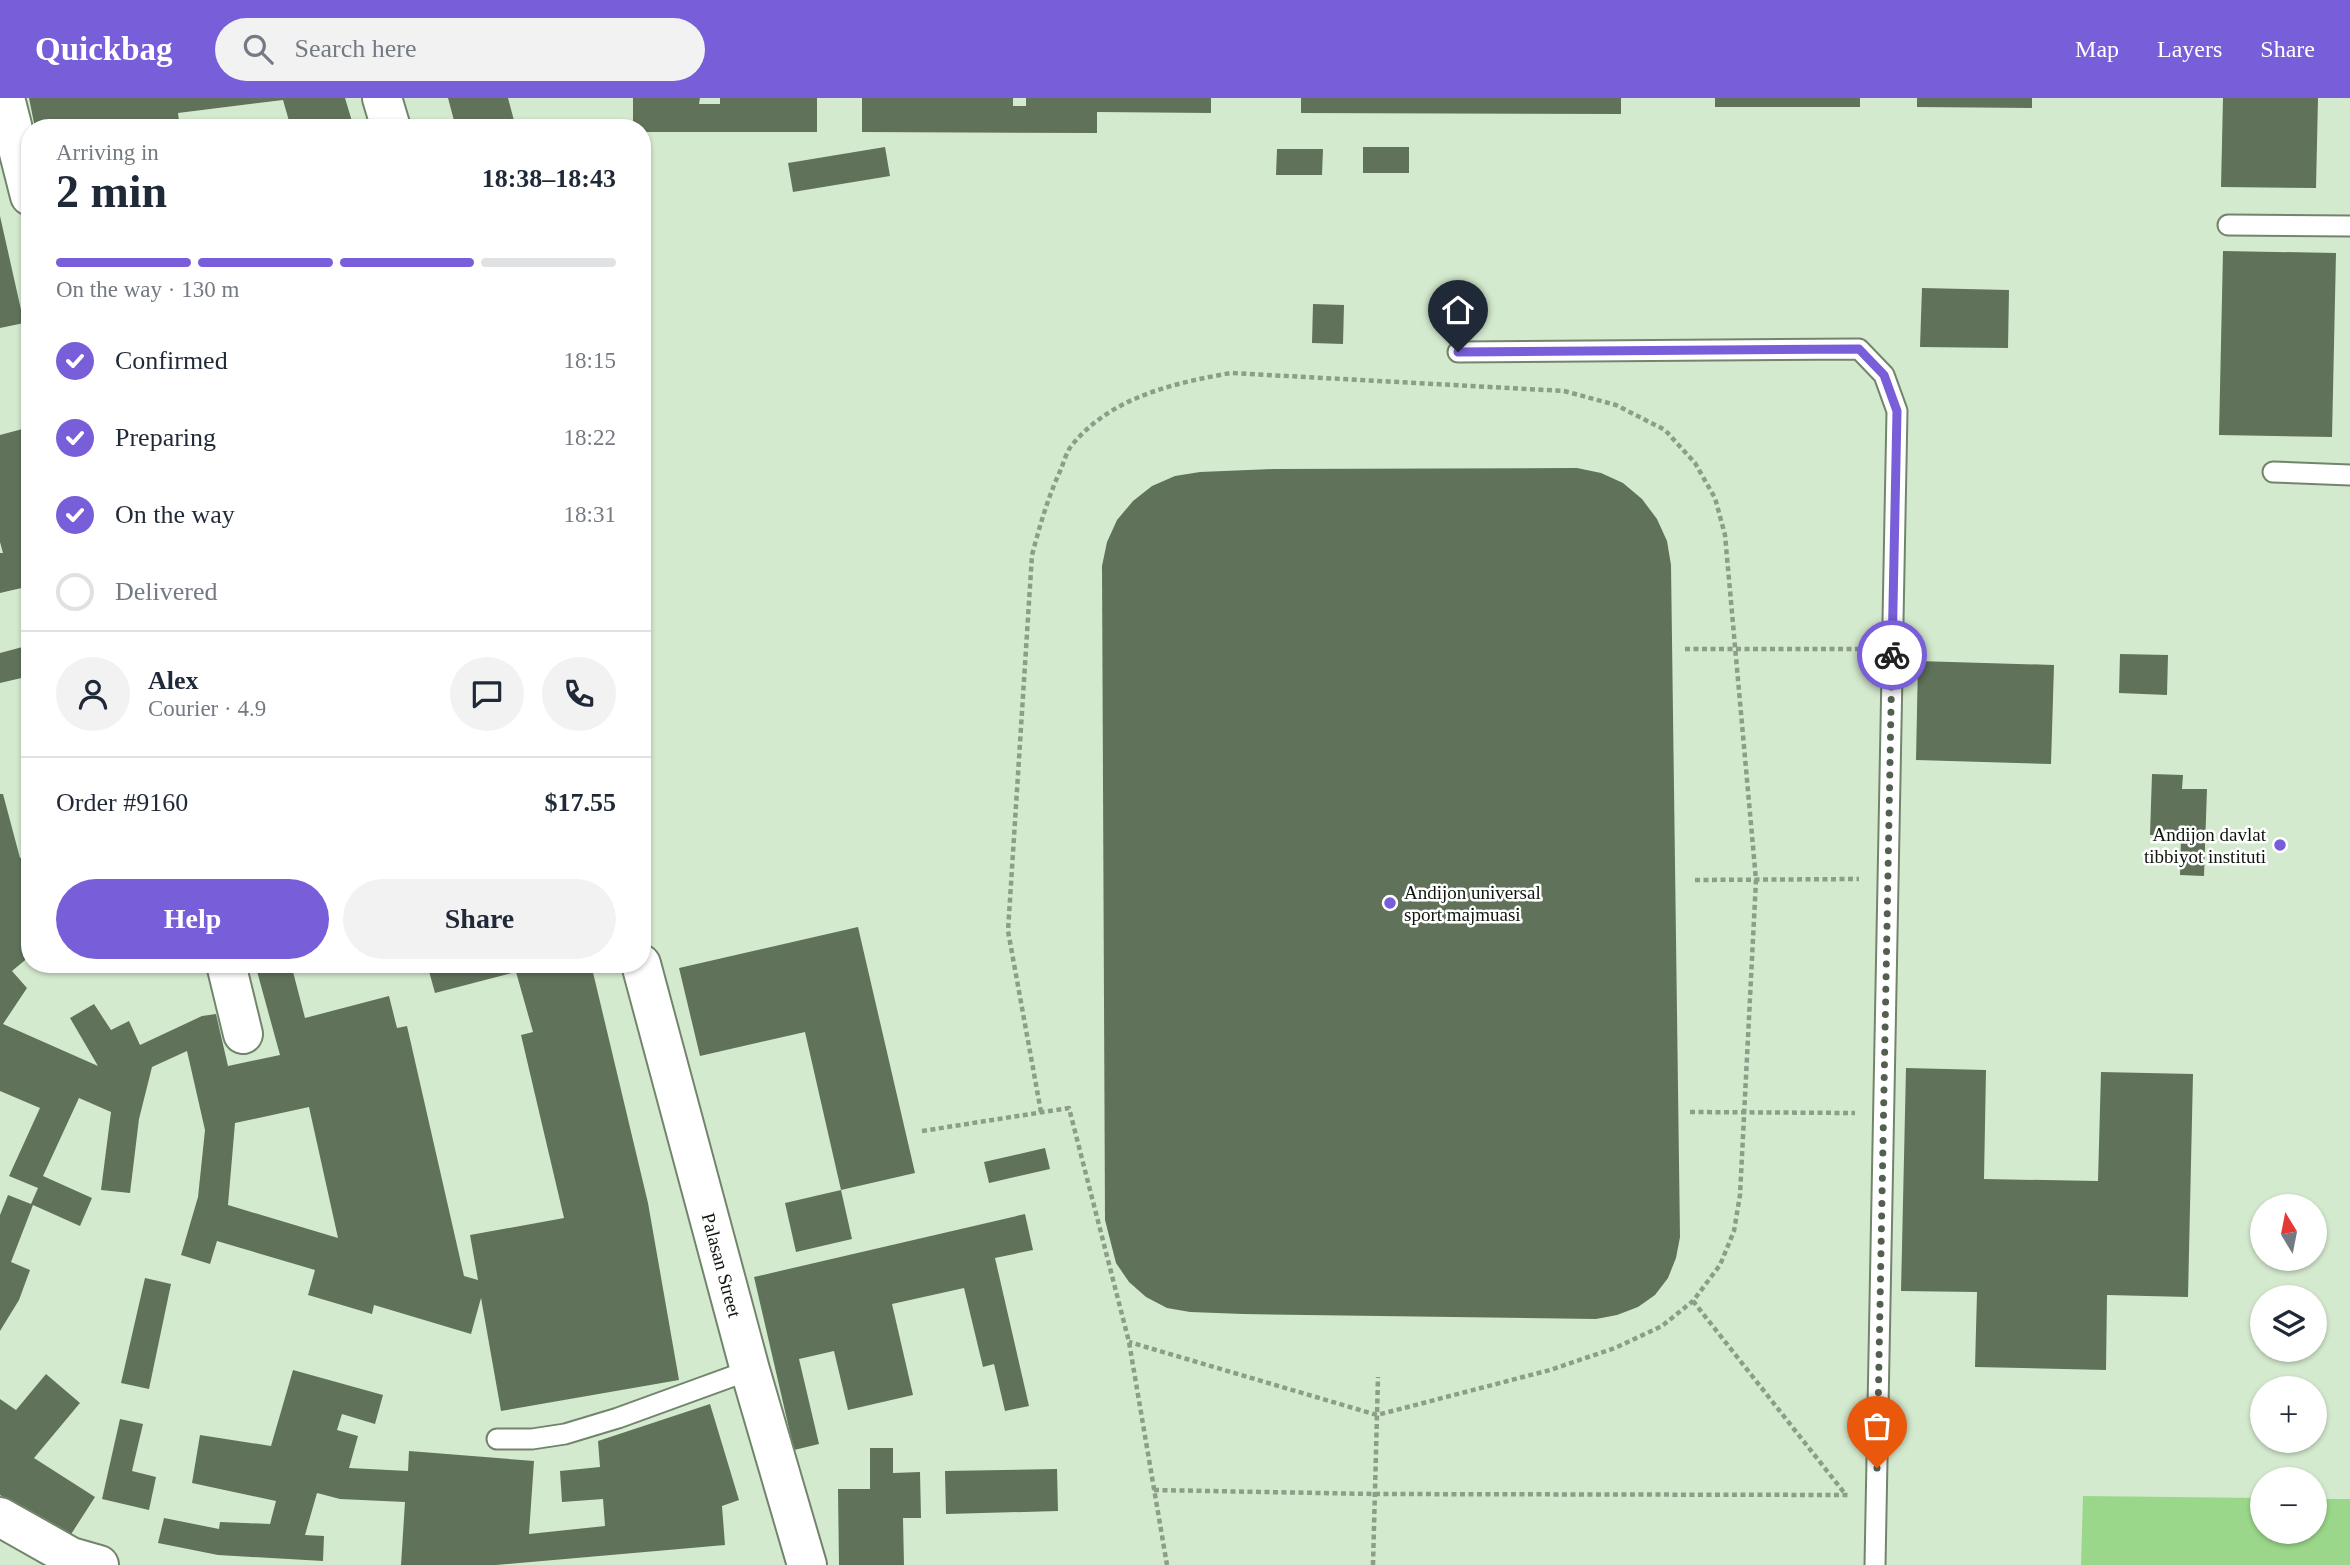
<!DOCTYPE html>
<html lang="en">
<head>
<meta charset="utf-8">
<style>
  :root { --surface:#fff; --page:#f2f2f3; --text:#1f2937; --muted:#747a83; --line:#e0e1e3; --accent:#785ed9 }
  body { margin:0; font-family:"Times New Roman",serif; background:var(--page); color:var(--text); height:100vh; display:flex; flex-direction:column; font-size:26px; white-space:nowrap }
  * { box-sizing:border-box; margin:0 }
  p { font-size:23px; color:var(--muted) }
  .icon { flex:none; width:38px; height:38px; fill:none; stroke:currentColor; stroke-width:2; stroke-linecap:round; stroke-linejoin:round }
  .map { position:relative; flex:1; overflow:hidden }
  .drawer { position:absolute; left:21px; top:21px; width:630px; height:854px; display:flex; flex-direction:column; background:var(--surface); border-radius:28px; box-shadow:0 2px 5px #0004 }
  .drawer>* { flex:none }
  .needle { width:46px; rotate:350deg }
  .buttons { position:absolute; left:2250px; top:1096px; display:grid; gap:14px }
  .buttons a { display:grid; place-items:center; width:77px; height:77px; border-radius:50%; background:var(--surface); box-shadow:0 2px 5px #0004; font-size:35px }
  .pin { position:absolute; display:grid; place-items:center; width:60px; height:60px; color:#fff; margin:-72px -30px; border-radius:50% 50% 50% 0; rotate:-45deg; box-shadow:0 0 7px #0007 }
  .pin .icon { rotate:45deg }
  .courier { position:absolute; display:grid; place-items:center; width:70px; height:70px; margin:-35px; border:5px solid #785ed9; border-radius:50%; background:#fff; color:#222; box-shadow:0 2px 9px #0007 }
  .overview em { font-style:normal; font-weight:600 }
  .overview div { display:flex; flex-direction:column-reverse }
  .overview { display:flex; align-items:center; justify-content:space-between; height:119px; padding:0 35px }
  h1 { font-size:46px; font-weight:600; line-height:52px }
  .bar { display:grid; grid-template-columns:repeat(4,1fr); gap:10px 7px; align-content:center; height:84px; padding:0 35px }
  .bar i { height:9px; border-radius:5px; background:var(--line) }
  .bar .active { background:var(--accent) }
  .bar p { grid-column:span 4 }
  .line { display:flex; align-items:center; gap:18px; padding:0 35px; border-top:2px solid var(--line) }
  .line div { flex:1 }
  .round { display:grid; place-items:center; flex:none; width:74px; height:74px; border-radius:37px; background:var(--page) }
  ol { padding:0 35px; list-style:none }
  li { display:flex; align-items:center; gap:21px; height:77px }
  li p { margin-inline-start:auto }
  li .icon { padding:7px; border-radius:50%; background:var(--accent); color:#fff; stroke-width:4 }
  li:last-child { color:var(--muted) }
  li i { width:38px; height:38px; border:4px solid var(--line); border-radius:50% }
  .action { display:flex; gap:14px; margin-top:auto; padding:14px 35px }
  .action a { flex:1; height:80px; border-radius:42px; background:var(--accent); color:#fff; font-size:28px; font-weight:600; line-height:80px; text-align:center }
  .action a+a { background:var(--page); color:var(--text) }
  header { display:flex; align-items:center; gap:42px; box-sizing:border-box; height:98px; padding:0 35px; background:var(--accent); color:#fff }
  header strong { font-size:33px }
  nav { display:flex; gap:38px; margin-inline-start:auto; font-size:24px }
  .search { width:490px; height:63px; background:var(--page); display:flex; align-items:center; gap:18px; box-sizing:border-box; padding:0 24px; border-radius:38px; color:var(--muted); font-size:26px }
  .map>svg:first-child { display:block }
  .green { fill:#9bd78a }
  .building { fill:#60735a; fill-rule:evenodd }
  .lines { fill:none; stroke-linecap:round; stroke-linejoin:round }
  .lane-casing { stroke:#72856c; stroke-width:23 }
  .street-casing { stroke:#72856c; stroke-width:42 }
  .secondary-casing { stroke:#72856c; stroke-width:42 }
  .path { stroke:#8c9d88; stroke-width:4.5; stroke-dasharray:5 3.5; stroke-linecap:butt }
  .lane { stroke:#fff; stroke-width:19 }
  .street { stroke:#fff; stroke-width:38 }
  .secondary { stroke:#fff; stroke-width:38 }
  .done { stroke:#536050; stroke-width:7; stroke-dasharray:0 12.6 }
  .route { stroke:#785ed9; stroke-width:9 }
  .poi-dot { fill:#785ed9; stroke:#fff; stroke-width:2.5 }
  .labels { text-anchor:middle; stroke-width:5; stroke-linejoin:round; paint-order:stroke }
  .poi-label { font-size:19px; fill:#0e150c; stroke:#fff; text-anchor:end }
  .street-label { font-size:19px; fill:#0e150c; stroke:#fff }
</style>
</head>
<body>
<header>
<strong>Quickbag</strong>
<div class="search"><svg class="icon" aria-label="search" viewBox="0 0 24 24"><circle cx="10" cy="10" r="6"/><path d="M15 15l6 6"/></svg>Search here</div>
<nav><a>Map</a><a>Layers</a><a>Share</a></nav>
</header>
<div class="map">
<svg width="2350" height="1467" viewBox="0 0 2350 1467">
  <rect width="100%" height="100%" fill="#d4eace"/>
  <!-- green -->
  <polygon class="green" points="2083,1398 2263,1400 2263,1433 2315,1433 2315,1401 2350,1401 2350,1467 2081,1467"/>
  <!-- building -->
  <g class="building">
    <polygon points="29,0 345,0 354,30 291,30 283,2 178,15 180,30 35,30"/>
    <polygon points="448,0 508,0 516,30 456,30"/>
    <polygon points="633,0 700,0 699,6 720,6 720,0 817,0 817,34 642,34 642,30 633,30"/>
    <polygon points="862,0 1013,0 1013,8 1026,8 1026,0 1211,0 1211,15 1097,14 1097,35 862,34"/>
    <polygon points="1301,0 1621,0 1621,16 1301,15"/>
    <rect x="1715" y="0" width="145" height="9"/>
    <polygon points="1917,0 2032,0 2032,10 1917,9"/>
    <polygon points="2223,0 2318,0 2316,90 2221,89"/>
    <polygon points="885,49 890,78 793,94 788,65"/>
    <rect x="1363" y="49" width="46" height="26"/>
    <polygon points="1277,51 1323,51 1322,77 1276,77"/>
    <polygon points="0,118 24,225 0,230"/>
    <polygon points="2223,153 2336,155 2332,339 2219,337"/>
    <polygon points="1922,190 2009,192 2008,250 1920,249"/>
    <polygon points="1313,206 1344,207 1343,246 1312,245"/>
    <polygon points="30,329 30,488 0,495 0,455 3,455 0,444 0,337"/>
    <polygon points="1577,370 1601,375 1623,385 1642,401 1657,421 1667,443 1671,467 1680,1139 1676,1160 1668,1180 1655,1197 1638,1209 1617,1217 1596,1221 1243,1216 1190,1214 1167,1210 1146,1199 1129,1184 1116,1165 1105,1122 1102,468 1107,444 1117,422 1133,403 1152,388 1175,378 1200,374 1274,371"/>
    <polygon points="30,547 30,578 0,585 0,555"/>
    <polygon points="2120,556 2168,557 2167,597 2119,595"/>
    <polygon points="1918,563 2054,567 2051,666 1916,662"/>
    <polygon points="30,599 30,622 29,622 24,601"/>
    <polygon points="2152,676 2183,677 2182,691 2207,691 2204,778 2180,777 2181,738 2150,737"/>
    <path d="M 0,696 L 3,696 L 20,760 L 30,758 L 30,833 L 25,837 L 30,843 L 30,858 L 12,873 L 27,890 L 3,926 L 98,968 L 70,920 L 94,906 L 111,932 L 129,923 L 140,947 L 202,918 L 216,916 L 228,968 L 280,957 L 255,866 L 291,866 L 305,920 L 389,898 L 397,930 L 407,928 L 464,1178 L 478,1182 L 470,1137 L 564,1120 L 521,937 L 533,934 L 516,874 L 435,895 L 427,866 L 591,866 L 648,1105 L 679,1282 L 501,1313 L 481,1200 L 471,1236 L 374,1207 L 372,1216 L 308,1197 L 315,1172 L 217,1143 L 210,1166 L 181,1157 L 198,1099 L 205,1032 L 187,953 L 152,969 L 139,1021 L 130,1095 L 101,1092 L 111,1014 L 79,1000 L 43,1078 L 92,1100 L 80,1128 L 33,1107 L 11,1164 L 30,1172 L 19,1202 L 0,1233 L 0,1117 L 8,1097 L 31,1106 L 38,1090 L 9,1078 L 40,1010 L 0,993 ZM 309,1009 L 338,1140 L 228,1107 L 235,1025 Z"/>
    <polygon points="858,829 915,1075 841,1092 805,934 700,958 679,870"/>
    <polygon points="1906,970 1986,972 1984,1081 2098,1083 2101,974 2193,976 2188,1199 2107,1197 2106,1272 1975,1269 1977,1194 1901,1193"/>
    <polygon points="1045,1050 1050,1071 989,1085 984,1064"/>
    <polygon points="841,1092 852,1141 796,1154 785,1105"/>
    <polygon points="1025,1116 1033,1152 995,1160 1029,1308 1005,1313 994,1266 983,1269 964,1190 892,1206 913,1297 848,1312 834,1253 799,1261 819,1346 794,1352 754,1179"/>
    <polygon points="145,1180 171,1186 149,1291 121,1285"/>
    <polygon points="293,1272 383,1297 375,1326 342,1316 337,1332 358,1338 349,1370 408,1373 409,1353 534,1363 529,1436 605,1428 603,1401 562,1404 560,1373 600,1369 598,1343 710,1306 739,1402 722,1408 725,1447 496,1467 401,1467 405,1404 340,1401 317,1395 305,1437 324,1438 323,1463 218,1457 158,1445 164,1420 219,1431 220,1424 270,1426 276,1403 192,1385 200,1337 271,1348"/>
    <polygon points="46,1276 80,1305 34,1360 95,1399 68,1441 0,1397 0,1301 16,1312"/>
    <polygon points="120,1321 143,1326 132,1373 156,1379 149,1412 102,1401"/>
    <polygon points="870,1350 893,1350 893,1375 920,1374 921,1420 903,1420 904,1467 839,1467 838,1391 870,1391"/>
    <polygon points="1057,1371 1058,1413 946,1416 945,1373"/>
  </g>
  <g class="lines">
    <!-- lane casing -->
    <g class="lane-casing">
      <g id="lane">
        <polyline points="2228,127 2350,128"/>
        <polyline points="1458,254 1859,251 1884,277 1897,313 1875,1467"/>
        <polyline points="2273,374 2350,377"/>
        <polyline points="497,1341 532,1341 565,1336 618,1320 750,1272"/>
      </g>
    </g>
    <!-- street casing -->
    <g class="street-casing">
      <g id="street">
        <polyline points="5,0 30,98"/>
        <polyline points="226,866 243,936"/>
        <polyline points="0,1419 71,1459 99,1467"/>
      </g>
    </g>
    <!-- secondary casing -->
    <g class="secondary-casing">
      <g id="secondary">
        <polyline points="382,0 391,30"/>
        <polyline points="641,866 750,1272 807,1467"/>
      </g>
    </g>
    <!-- path -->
    <g class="path">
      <polyline points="1685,551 1863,551"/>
      <polyline points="1695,782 1859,781"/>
      <path d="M 1041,1014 L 1008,833 L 1032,457 C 1040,427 1048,399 1061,371 C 1064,363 1067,353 1072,347 C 1111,299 1174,285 1231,275 L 1564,293 L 1616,307 L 1665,332 L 1695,365 L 1715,400 L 1725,437 L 1756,782 L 1740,1097 L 1734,1133 L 1720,1167 L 1693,1203 L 1662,1228 L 1615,1250 L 1550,1272 L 1377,1317 L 1129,1244"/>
      <polyline points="1690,1014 1855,1015"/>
      <polyline points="922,1033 1069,1010 1129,1244 1167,1467"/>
      <polyline points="1693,1203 1846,1397"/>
      <polyline points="1154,1392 1375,1396 1850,1397"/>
      <polyline points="1373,1467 1378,1279"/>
    </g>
    <!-- lane -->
    <use href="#lane" class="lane"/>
    <!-- street -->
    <use href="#street" class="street"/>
    <!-- secondary -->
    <use href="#secondary" class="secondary"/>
  </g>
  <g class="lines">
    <!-- done -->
    <polyline class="done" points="1877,1370 1892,557"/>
    <!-- route -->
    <polyline class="route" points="1458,254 1859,251 1884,277 1897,313 1892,557"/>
  </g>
  <!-- markers -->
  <g class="poi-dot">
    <circle cx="2280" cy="747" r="7"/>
    <circle cx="1390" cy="805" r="7"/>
  </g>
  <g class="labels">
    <!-- poi labels -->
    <g class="poi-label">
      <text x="2266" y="743">Andijon davlat<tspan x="2266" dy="22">tibbiyot instituti</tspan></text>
      <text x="1404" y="801" text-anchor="start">Andijon universal<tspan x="1404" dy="22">sport majmuasi</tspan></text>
    </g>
    <!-- street labels -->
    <g class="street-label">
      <text transform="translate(722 1167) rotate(75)" y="7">Palasan Street</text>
    </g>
  </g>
</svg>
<div class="buttons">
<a><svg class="needle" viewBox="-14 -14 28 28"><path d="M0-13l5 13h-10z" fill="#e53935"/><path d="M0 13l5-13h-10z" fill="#747a83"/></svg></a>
<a><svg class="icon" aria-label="layers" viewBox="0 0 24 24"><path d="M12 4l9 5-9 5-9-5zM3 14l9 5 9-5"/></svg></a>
<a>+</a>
<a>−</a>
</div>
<div class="pin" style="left:1877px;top:1370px;background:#ea580c"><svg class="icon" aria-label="bag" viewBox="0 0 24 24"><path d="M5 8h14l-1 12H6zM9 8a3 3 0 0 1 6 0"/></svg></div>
<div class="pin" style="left:1458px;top:254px;background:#1f2937"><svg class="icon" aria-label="home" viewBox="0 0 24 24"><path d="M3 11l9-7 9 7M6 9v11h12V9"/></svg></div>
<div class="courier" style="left:1892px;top:557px"><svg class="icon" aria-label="bike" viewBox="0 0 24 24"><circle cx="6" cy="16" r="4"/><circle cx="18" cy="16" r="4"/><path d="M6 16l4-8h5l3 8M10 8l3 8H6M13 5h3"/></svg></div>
<section class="drawer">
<div class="overview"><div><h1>2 min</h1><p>Arriving in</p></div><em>18:38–18:43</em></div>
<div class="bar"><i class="active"></i><i class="active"></i><i class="active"></i><i></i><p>On the way · 130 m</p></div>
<ol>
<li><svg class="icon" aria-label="check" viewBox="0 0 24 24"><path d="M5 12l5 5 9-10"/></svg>Confirmed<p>18:15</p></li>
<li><svg class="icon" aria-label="check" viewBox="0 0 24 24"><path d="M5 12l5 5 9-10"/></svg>Preparing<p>18:22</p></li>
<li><svg class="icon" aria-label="check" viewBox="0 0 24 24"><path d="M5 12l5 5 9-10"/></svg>On the way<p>18:31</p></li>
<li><i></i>Delivered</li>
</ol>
<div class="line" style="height:126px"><a class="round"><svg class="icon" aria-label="person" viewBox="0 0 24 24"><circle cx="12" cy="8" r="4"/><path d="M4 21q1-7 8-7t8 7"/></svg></a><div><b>Alex</b><p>Courier · 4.9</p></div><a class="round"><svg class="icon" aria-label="chat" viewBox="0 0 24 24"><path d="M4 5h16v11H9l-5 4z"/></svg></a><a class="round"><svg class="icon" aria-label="phone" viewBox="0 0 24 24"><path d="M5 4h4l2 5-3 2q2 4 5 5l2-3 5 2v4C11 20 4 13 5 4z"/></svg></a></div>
<div class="line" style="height:91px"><div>Order #9160</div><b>$17.55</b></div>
<div class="action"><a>Help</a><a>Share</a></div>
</section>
</div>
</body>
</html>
